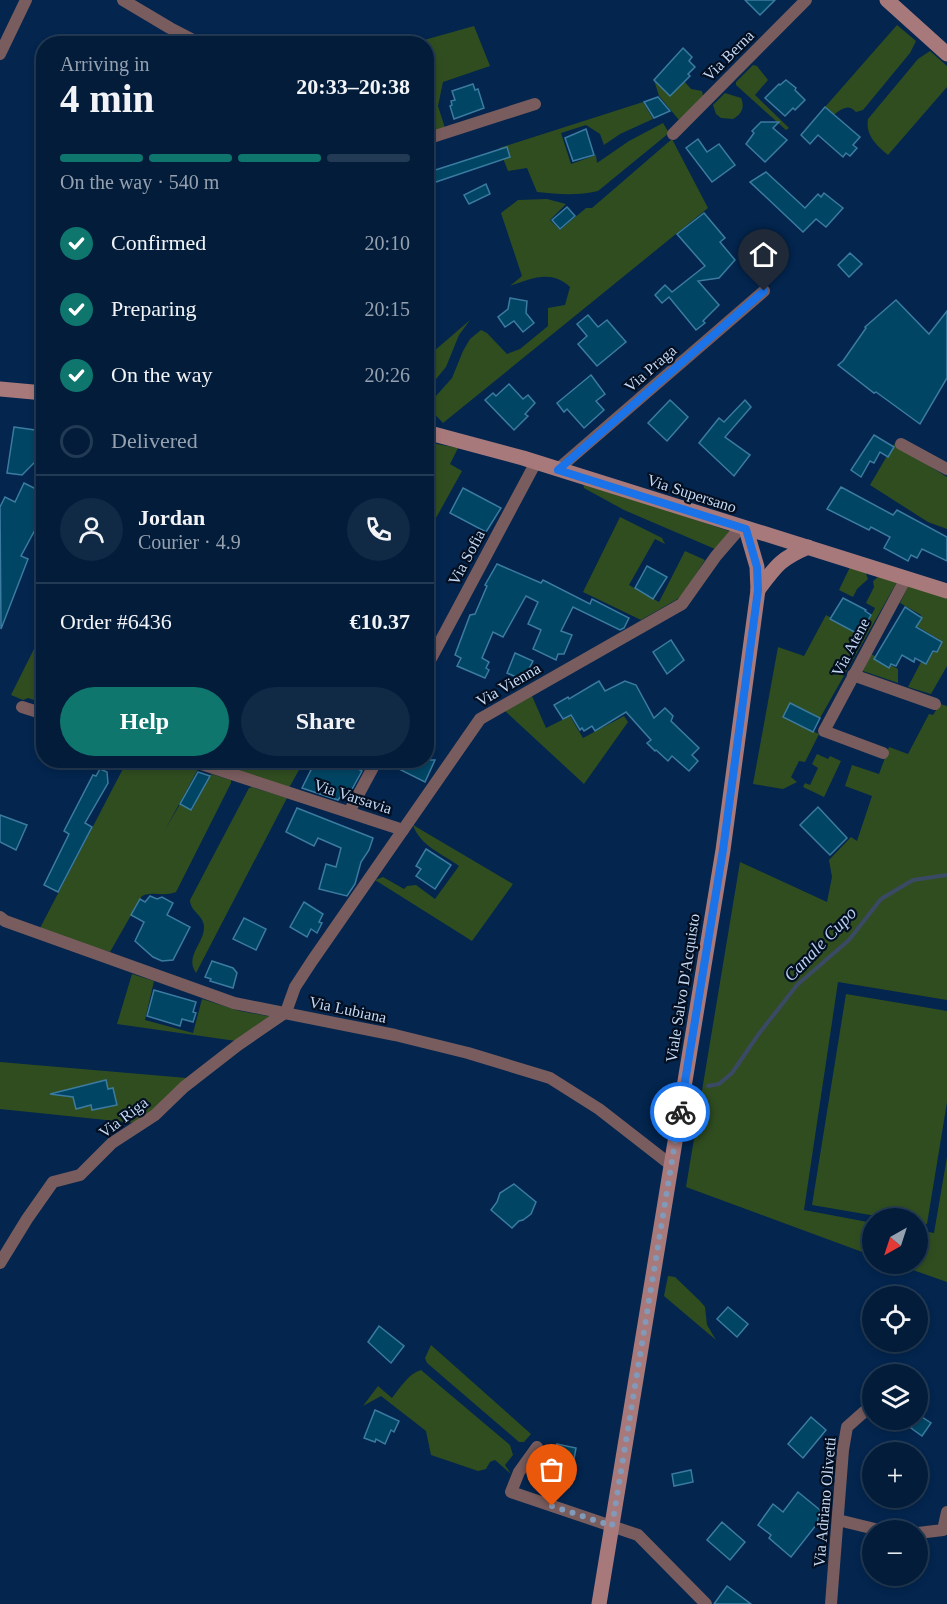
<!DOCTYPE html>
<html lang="en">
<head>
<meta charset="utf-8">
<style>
  :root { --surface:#021c3a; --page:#102945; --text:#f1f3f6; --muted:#96a1af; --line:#233a54; --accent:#0f766e }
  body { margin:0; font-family:"Times New Roman",serif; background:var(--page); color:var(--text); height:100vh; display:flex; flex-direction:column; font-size:22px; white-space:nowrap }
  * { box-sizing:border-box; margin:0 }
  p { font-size:20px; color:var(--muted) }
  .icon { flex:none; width:33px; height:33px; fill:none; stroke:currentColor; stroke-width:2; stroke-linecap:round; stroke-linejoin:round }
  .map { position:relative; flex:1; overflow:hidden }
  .sheet { position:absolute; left:36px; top:36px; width:398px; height:732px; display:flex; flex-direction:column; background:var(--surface); border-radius:24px; box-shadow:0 3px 9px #0003,0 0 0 2px var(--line) }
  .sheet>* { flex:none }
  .needle { width:39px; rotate:219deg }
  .controls { position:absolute; left:862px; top:1208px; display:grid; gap:12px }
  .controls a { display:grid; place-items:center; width:66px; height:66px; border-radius:50%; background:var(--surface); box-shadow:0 3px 9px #0003,0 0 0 2px var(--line); font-size:30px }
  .pin { position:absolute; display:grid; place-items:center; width:51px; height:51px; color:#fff; margin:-62px -26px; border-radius:50% 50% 50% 0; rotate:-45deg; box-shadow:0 0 6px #0007 }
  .pin .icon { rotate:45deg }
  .courier { position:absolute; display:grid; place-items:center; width:60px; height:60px; margin:-30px; border:4px solid #1a73e8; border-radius:50%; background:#fff; color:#222; box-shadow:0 2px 8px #0007 }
  .head em { font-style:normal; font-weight:700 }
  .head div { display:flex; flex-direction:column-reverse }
  .head { display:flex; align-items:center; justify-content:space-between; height:102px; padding:0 24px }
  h1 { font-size:39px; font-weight:700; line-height:45px }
  .bar { display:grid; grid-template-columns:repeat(4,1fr); gap:9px 6px; align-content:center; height:72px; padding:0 24px }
  .bar i { height:8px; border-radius:4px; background:var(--line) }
  .bar .on { background:var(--accent) }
  .bar p { grid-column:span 4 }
  .line { display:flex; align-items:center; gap:15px; padding:0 24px; border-top:2px solid var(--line) }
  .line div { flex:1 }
  .round { display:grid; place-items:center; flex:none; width:63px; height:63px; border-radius:32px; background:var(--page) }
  ol { padding:0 24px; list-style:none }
  li { display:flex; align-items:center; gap:18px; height:66px }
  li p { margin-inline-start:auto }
  li .icon { padding:6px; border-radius:50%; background:var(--accent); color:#fff; stroke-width:4 }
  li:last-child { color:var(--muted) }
  li i { width:33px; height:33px; border:3px solid var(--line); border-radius:50% }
  .button { display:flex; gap:12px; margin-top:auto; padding:12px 24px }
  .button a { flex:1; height:69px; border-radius:36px; background:var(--accent); color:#fff; font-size:24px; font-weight:700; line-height:69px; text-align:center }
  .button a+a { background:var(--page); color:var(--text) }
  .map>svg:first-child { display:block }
  .green { fill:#304d20 }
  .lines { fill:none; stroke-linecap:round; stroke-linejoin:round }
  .stream { stroke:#3b4a64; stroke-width:4 }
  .building { fill:#004564; stroke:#3c7ba0; stroke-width:1.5 }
  .street { stroke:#795c5d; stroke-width:12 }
  .secondary { stroke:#a8797b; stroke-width:15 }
  .done { stroke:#819aba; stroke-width:6; stroke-dasharray:0 10.8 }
  .route { stroke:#1a73e8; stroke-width:8 }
  .labels { text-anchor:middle; stroke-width:4.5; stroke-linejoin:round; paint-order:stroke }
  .street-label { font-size:16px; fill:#c5d9f4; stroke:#030f21 }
  .water-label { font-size:18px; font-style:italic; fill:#b7cfef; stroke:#030f21 }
</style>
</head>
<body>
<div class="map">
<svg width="947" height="1604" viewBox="0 0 947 1604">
  <rect width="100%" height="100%" fill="#03254e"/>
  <!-- green -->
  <g class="green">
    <path d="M 897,25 L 916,41 L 910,53 L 863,110 L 856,112 C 848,103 842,109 833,115 L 825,107 Z"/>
    <polygon points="474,26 490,66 443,82 438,106 445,128 426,135 426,44 410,44"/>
    <path d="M 930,51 L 947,66 L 947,87 L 888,155 C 877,146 865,135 868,119 L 918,59 Z"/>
    <polygon points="753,65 757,66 768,80 755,95 789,128 786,130 736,85 736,82"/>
    <polygon points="654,80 664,90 684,81 691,89 702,91 703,96 679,120 659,96"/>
    <path d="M 725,93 L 741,98 C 745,107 742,114 733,119 L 721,118 L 716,114 L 713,105 Z"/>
    <path d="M 643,102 L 653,119 L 620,134 L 604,145 L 600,134 L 586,125 L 561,133 L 571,164 L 596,155 L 597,163 L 629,141 L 663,123 L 669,133 L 598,191 C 577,196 557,194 537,192 L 527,168 L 508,171 L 499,148 Z"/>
    <path d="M 672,139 L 708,208 L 443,423 L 427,406 L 452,378 L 463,351 L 470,339 L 481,330 L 487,333 L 507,354 L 520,349 L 548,326 L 548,308 L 565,305 L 570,287 C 551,269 531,279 510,286 L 522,276 L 501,213 L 518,200 L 547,199 L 566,204 L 550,220 L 560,230 L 586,208 L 592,208 Z"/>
    <polygon points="470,320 459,335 446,367 426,391 426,358"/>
    <polygon points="426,442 458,448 450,464 462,471 426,536"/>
    <polygon points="894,444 947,477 947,529 928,522 870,485"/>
    <polygon points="583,482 732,532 715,549 624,510 584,488"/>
    <polygon points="620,517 662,538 665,544 655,539 629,585 659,602 685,551 705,560 681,597 641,620 583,592"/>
    <polygon points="850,567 865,571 868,579 857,589 853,597 839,590"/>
    <polygon points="878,577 897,582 820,718 790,704 783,717 819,734 805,762 799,761 791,777 797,782 783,789 753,784 778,647 804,656 826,615 862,634 875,608 866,603 874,587 873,581"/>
    <polygon points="909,584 947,597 947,666 931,694 908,687 922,660 927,663 940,640 915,625 921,615 900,603"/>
    <polygon points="43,631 43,703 28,698 23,700 11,695"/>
    <polygon points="871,654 898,669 898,683 863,671"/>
    <polygon points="532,696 546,728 570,716 583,738 624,716 628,722 584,784 504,710"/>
    <polygon points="940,704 947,706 947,1000 838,982 804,1210 873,1223 873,1256 686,1187 740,862 827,902 832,877 829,860 851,837 857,841 872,796 845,786 852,765 879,774 889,747 908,754 929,714 933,715"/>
    <polygon points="817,754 828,759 830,756 841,761 824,797 803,787 805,783 810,785 818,768 812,764"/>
    <path d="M 127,761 L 170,761 L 198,769 L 164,832 L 180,804 L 192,810 L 211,774 L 231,780 L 231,783 L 176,892 C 164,897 153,891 142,896 L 110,952 L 39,930 Z"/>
    <polygon points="207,761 304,761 289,788"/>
    <path d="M 252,787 L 287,798 L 196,973 C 184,956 205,943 204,926 C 203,915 190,911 190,900 L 249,788 Z"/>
    <path d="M 413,825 L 513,884 L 472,941 L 375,880 L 383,877 L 404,889 L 407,886 L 416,885 L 435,899 L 459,866 C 443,854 420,846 413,825 Z"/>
    <polygon points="132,974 154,981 145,1020 193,1033 202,999 240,1011 273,1017 236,1041 117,1024"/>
    <polygon points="846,994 947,1011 947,1102 927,1224 918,1223 918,1218 888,1218 812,1205"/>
    <polygon points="0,1062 187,1078 154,1111 135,1123 0,1109"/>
    <polygon points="947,1157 947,1282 893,1263 918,1263 918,1230 934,1233"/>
    <polygon points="668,1276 675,1277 700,1301 705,1307 707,1325 716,1340 664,1296"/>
    <polygon points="431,1345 531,1434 524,1442 519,1442 427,1363 425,1358"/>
    <path d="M 421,1370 L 510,1445 L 513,1455 L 505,1465 L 511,1474 L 495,1460 L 490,1462 L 486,1469 L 478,1471 L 431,1455 L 426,1431 L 381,1396 L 363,1406 L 378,1386 L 392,1398 C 400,1388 409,1373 421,1370 Z"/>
  </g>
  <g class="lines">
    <!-- stream -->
    <polyline class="stream" points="708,1086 719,1084 732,1073 758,1035 797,985 849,940 881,899 913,880 947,875"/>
  </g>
  <!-- building -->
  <g class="building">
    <polygon points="745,0 775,0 760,15"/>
    <polygon points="683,48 692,57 689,61 695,67 688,74 690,76 670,96 654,80"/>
    <polygon points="786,80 796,88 795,90 805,100 795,110 793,108 785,116 765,98 779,84 780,85"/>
    <polygon points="473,84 475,90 478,89 484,108 454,119 450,106 452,105 451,101 455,100 452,91"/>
    <polygon points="658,97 670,111 654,118 644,102"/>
    <polygon points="825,107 860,137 853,145 857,148 850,156 846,153 843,157 818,135 810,144 801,135"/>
    <polygon points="761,122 779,122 773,128 787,140 765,162 746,144 754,133 752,131"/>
    <polygon points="586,129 594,155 573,161 565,138"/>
    <polygon points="698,139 707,152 719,144 735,165 712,182 686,148"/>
    <polygon points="507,147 510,157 430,184 426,173"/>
    <polygon points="766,172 805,208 818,194 821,197 824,193 843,208 826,227 816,219 803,232 750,182"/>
    <polygon points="486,184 490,194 469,204 464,195"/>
    <polygon points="567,207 575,216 560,229 552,220"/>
    <polygon points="704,213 725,238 720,242 735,260 719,278 698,281 719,305 703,321 705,323 696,330 669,297 662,303 655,295 665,285 672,292 705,266 677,234"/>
    <polygon points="850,253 862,264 849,277 838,265"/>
    <polygon points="510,298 527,301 526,313 534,323 523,332 514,321 505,327 498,317 508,309"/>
    <polygon points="896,300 929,334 947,311 947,378 920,424 876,392 874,393 838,365 843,361 866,328 865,327"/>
    <polygon points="588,315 598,327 607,320 626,342 597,366 578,344 587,336 577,324"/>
    <polygon points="591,375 605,394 596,401 604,410 584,428 567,409 564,412 557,403"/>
    <polygon points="509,384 523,399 528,395 535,403 525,414 528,416 514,430 485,400 493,393 496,396"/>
    <polygon points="670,400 688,417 667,441 648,423"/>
    <polygon points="745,400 751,407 725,437 750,455 734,476 699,443 719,418 724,422"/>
    <polygon points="14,427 42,431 40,442 44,442 44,453 37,451 35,462 22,475 7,473"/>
    <polygon points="874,435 894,447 888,457 880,452 874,463 870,461 861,477 851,470"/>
    <polygon points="24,483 44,493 44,533 36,528 21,556 28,559 1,629 0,507 5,497 15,502"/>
    <polygon points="841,487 893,515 897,510 947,537 947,561 922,549 917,558 911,555 908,561 884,548 890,537 871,527 869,530 827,509"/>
    <polygon points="463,488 501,508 486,532 450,513"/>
    <polygon points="497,564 541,583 543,580 590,604 592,599 629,618 624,628 620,630 573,607 561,631 572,635 564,654 558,654 556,660 533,649 541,630 528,624 538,602 526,596 503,637 493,632 482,658 489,662 486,668 489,670 485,678 457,666 461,658 455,655 470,615 475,614 487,586 485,585"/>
    <polygon points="647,566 667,577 653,599 635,588"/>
    <polygon points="843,598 866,610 865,611 871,615 860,635 830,619"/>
    <polygon points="905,607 922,618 916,627 942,642 937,652 933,651 926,664 915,658 914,662 902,655 896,666 891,664 889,668 874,659"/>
    <polygon points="671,640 684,660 667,674 653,652"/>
    <polygon points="515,653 533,661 523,680 507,673"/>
    <polygon points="599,681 605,691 625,681 636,685 654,718 665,708 673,716 671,721 699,748 692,755 698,761 689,771 672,756 668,761 656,750 655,751 647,743 651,740 626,712 595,731 592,726 584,731 582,728 580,730 571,715 563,719 554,705 568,697 569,699"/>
    <polygon points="790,703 820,718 813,732 783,717"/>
    <polygon points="316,760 341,760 362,771 351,791 347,788 338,800 302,788"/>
    <polygon points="385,760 435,760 425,782 385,762"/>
    <polygon points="100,769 107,772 108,783 85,823 92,827 58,892 44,885 69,834 64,831 93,775 96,776"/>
    <polygon points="198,772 210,776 191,810 180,804"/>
    <polygon points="818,807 847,838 830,855 800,825"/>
    <polygon points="297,808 373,838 369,850 361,862 355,884 347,896 319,889 326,864 336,867 341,848 318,838 314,846 286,832"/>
    <polygon points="0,815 27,825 16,850 0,842"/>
    <polygon points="426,849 451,865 435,889 416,876 421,869 416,866"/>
    <polygon points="150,896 157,899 162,897 173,903 167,915 190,927 173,960 162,961 153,957 135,941 144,922 131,915 140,899 145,902"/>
    <polygon points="304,902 323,914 319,922 322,923 317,933 311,929 307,937 290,927"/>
    <polygon points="244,918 266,929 256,950 233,939"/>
    <polygon points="212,961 233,968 237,973 233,988 210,981 211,979 205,977"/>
    <polygon points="154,990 196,1002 193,1012 196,1013 193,1022 182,1019 180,1026 147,1016"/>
    <polygon points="106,1080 108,1089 113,1088 117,1105 92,1110 91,1105 76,1109 73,1097 50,1094"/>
    <polygon points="514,1184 536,1202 531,1214 523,1220 519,1221 512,1228 491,1210 497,1202 500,1193"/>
    <polygon points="728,1307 748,1324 737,1337 717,1319"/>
    <polygon points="379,1326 404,1346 391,1363 368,1342"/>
    <polygon points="375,1410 399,1421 394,1432 391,1430 385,1444 376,1439 375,1442 364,1438"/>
    <polygon points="919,1415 931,1423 922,1436 911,1428"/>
    <polygon points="811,1417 826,1430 803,1458 788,1444"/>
    <polygon points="557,1444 576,1448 569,1487 557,1485 558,1482 544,1479 549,1454 551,1455 552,1449 556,1449"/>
    <polygon points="691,1470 693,1482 674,1486 672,1474"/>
    <polygon points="798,1492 820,1510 817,1524 791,1557 769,1538 771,1535 758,1525 773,1504 783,1512"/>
    <polygon points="722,1522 745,1542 730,1560 707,1540"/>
    <polygon points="727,1586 751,1604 714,1604"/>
  </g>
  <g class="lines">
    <!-- street -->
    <g class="street">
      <polyline points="123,0 170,28 201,44"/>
      <polyline points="0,54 26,0"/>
      <polyline points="673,134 806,0"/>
      <polyline points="426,139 535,104"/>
      <polyline points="901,444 947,469"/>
      <polyline points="558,469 764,291"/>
      <polyline points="426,668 536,462"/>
      <polyline points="853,675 935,704"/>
      <polyline points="22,707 44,714"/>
      <polyline points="883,753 824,731 906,578"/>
      <polyline points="189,760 403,830"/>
      <polyline points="349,812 377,760"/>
      <polyline points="0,917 5,921 234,1003 395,1035 468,1053 550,1078 599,1109 671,1165"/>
      <polyline points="0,1263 27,1219 53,1182 80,1175 112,1143 155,1115 184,1087 238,1045 286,1012 295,987 312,961 480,719 682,604 716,556 741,527"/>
      <polyline points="537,1447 519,1472 511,1492 638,1535 706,1604"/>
      <polyline points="838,1520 879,1530"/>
      <polyline points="918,1533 943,1530 947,1512"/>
      <polyline points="831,1604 843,1450 847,1427 865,1411"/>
    </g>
    <!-- secondary -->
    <g class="secondary">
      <polyline points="887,0 947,54"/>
      <polyline points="0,389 44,393"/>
      <polyline points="426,432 523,458 947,591"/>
      <path d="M 758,590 C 776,566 780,559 808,547"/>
      <polyline points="599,1604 723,850 758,590 757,567 746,529"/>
    </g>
  </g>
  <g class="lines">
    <!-- done -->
    <polyline class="done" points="552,1506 612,1526 680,1112"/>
    <!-- route -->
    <polyline class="route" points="680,1112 723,850 758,590 757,567 746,529 558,470 764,291"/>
  </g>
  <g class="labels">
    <!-- street labels -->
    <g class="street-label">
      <text transform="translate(728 55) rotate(-45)" y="6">Via Berna</text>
      <text transform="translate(650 368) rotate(-41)" y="6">Via Praga</text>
      <text transform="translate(692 493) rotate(18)" y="6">Via Supersano</text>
      <text transform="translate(466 557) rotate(-62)" y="6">Via Sofia</text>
      <text transform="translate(850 647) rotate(-62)" y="6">Via Atene</text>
      <text transform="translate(508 684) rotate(-30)" y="6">Via Vienna</text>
      <text transform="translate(353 796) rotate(18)" y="6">Via Varsavia</text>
      <text transform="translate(682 988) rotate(-81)" y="6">Viale Salvo D'Acquisto</text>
      <text transform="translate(348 1009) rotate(12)" y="6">Via Lubiana</text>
      <text transform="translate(123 1117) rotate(-37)" y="6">Via Riga</text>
      <text transform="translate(824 1502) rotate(-85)" y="6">Via Adriano Olivetti</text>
    </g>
    <!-- water labels -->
    <g class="water-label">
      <text transform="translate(820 944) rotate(-46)" y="6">Canale Cupo</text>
    </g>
  </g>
</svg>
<div class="controls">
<a><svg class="needle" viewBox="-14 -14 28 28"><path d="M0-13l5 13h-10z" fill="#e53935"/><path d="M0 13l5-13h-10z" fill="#96a1af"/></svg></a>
<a><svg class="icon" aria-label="locate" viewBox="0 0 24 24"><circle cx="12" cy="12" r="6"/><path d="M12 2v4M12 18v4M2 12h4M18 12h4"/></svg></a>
<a><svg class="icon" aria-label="layers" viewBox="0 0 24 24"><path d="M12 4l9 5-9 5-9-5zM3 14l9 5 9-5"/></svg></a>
<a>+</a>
<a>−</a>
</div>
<div class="pin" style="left:552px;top:1506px;background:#ea580c"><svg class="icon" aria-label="bag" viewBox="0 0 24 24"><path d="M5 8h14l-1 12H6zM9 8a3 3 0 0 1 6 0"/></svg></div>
<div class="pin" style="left:764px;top:291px;background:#1f2937"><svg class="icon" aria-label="home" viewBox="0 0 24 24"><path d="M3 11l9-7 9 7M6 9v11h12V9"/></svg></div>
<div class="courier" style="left:680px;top:1112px"><svg class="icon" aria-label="bike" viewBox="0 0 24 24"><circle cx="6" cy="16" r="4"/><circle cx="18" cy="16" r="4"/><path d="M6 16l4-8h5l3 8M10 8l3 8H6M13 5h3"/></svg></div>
<section class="sheet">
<div class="head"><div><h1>4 min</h1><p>Arriving in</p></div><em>20:33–20:38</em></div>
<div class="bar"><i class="on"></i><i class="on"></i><i class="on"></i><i></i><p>On the way · 540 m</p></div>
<ol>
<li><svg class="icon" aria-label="check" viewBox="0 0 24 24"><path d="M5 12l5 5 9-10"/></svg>Confirmed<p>20:10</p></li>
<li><svg class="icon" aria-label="check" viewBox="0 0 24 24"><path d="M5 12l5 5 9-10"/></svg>Preparing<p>20:15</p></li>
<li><svg class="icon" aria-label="check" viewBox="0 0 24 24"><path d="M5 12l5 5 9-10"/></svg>On the way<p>20:26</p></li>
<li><i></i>Delivered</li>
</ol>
<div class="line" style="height:108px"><a class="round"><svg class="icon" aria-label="person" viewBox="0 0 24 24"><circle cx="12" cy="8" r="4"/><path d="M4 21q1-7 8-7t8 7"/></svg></a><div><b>Jordan</b><p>Courier · 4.9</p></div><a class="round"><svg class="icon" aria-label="phone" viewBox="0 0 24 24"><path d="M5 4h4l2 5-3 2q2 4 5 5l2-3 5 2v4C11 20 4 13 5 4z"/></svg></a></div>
<div class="line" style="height:78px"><div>Order #6436</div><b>€10.37</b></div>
<div class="button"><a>Help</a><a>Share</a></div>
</section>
</div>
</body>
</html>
